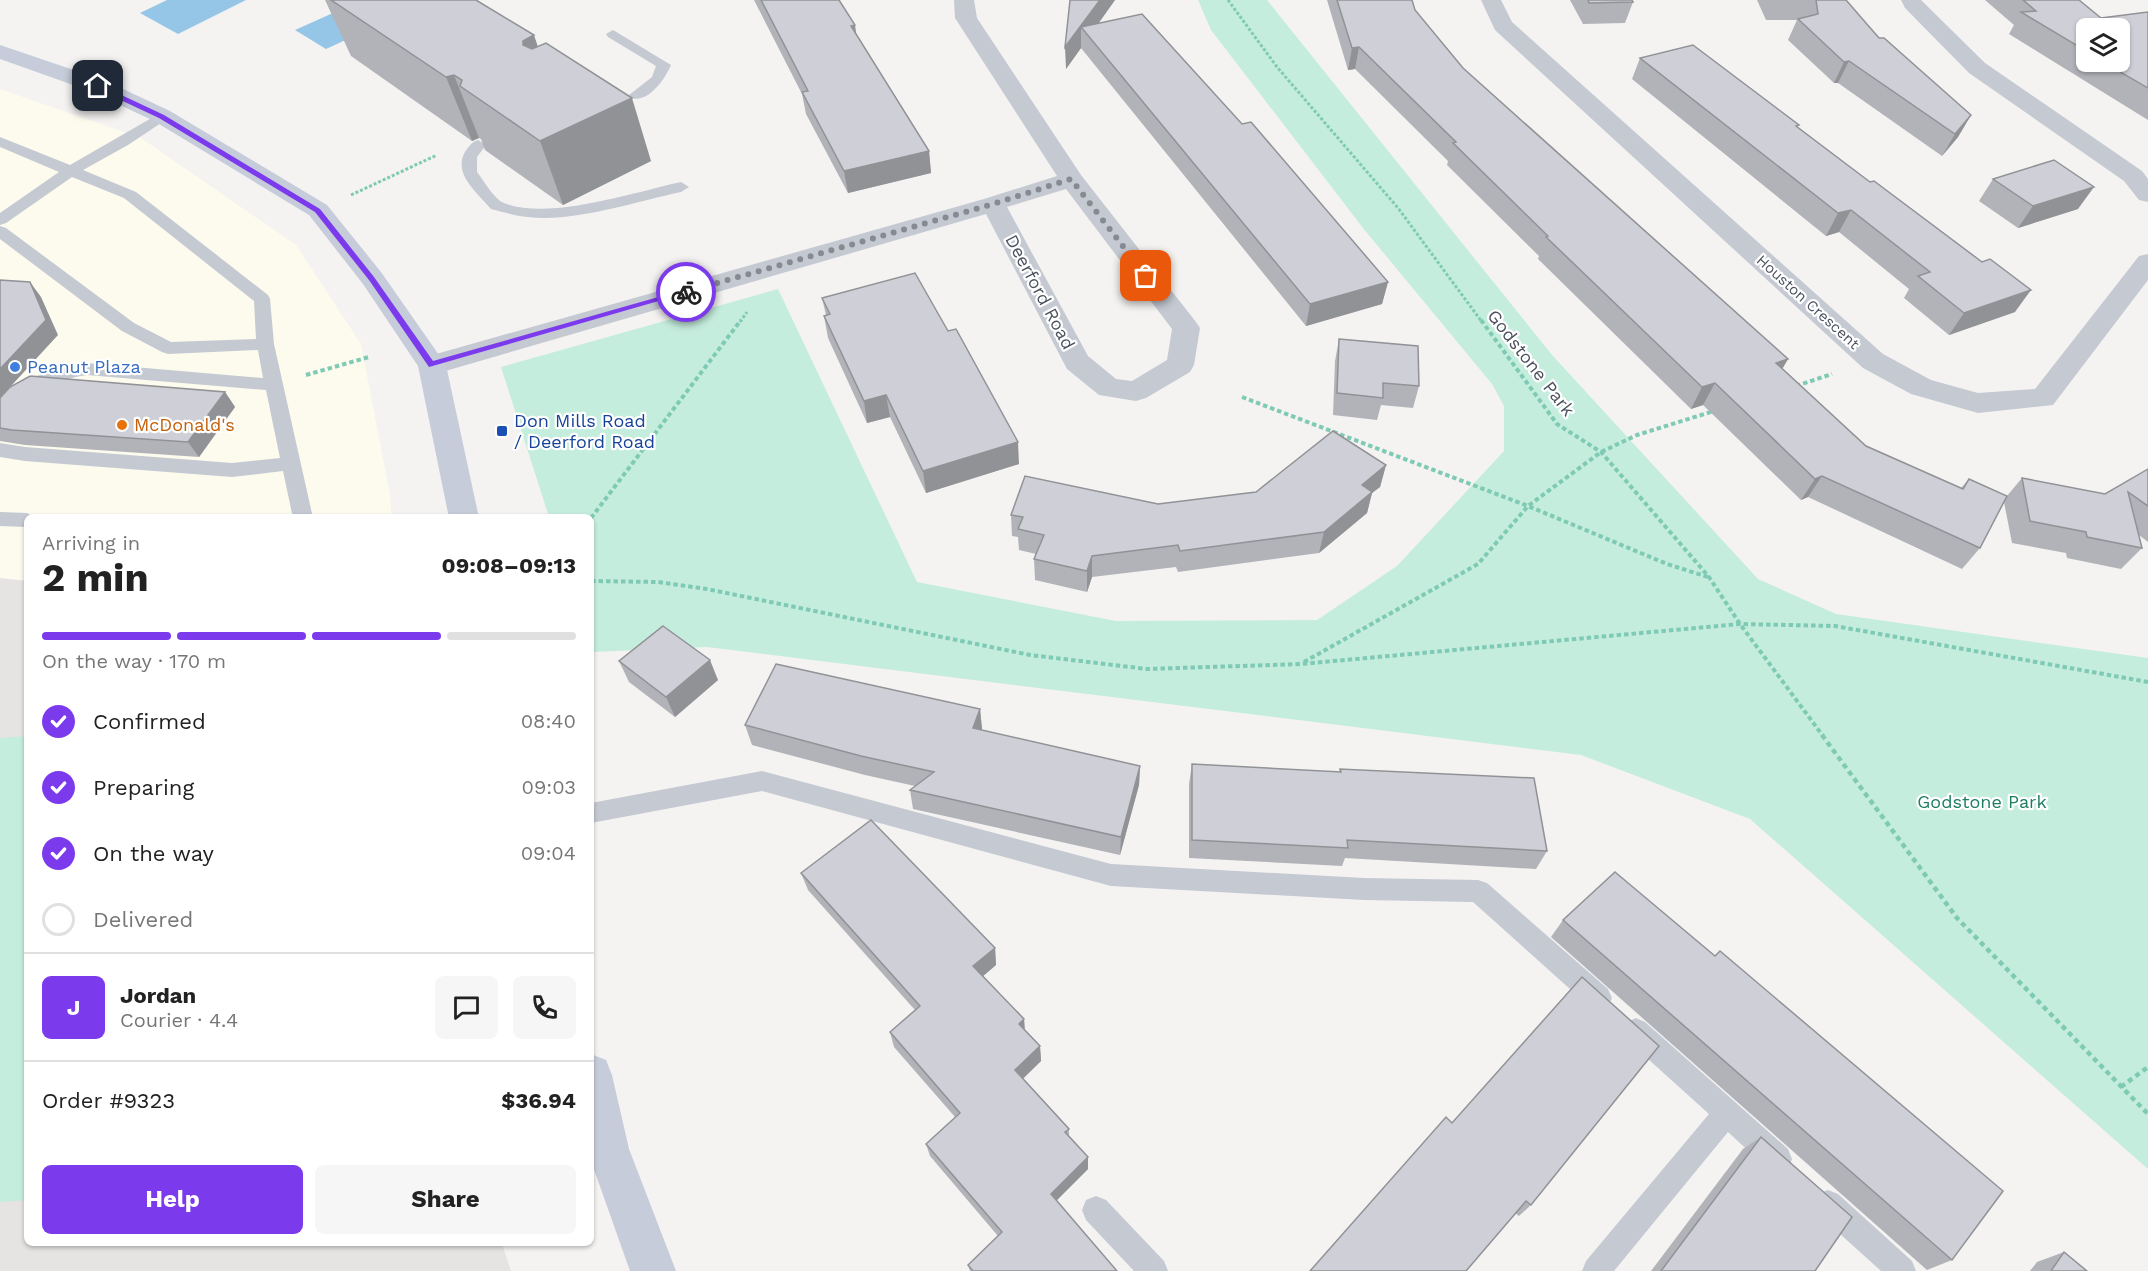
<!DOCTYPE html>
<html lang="en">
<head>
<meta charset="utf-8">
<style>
  :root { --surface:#fff; --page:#f6f6f6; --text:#222; --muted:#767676; --line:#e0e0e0; --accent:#7c3aed }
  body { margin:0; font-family:"Work Sans",sans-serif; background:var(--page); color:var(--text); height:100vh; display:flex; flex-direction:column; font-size:22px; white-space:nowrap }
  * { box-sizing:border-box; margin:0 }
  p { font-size:20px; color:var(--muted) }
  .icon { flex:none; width:33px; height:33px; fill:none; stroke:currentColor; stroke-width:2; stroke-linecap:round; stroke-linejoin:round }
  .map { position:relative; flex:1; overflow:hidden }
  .details { position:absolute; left:24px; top:514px; width:570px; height:732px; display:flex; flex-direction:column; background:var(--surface); border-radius:9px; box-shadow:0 2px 4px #0004 }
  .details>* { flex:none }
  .controls { position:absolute; left:2076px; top:18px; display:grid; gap:12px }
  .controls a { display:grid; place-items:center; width:54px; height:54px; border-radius:9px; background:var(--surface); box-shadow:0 2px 4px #0004; font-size:30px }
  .pin { position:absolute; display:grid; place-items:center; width:51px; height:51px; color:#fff; margin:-26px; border-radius:12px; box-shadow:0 3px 9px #0006 }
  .courier { position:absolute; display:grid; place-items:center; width:60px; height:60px; margin:-30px; border:4px solid #7c3aed; border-radius:50%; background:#fff; color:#222; box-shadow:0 2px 8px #0007 }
  .head em { font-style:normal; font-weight:700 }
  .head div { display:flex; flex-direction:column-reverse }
  .head { display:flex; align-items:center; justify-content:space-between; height:102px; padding:0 18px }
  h1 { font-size:39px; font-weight:700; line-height:45px }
  .bar { display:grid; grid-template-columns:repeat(4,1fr); gap:9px 6px; align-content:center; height:72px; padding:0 18px }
  .bar i { height:8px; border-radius:4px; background:var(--line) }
  .bar .on { background:var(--accent) }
  .bar p { grid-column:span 4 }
  .line { display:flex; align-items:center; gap:15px; padding:0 18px; border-top:2px solid var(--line) }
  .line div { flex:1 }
  .round { display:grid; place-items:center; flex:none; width:63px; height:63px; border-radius:9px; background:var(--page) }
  ol { padding:0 18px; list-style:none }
  li { display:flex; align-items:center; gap:18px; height:66px }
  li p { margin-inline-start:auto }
  li .icon { padding:6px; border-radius:50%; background:var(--accent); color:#fff; stroke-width:4 }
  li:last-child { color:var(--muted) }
  li i { width:33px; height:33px; border:3px solid var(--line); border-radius:50% }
  .primary-button { display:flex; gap:12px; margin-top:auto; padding:12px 18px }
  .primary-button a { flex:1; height:69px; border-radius:9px; background:var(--accent); color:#fff; font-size:24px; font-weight:700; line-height:69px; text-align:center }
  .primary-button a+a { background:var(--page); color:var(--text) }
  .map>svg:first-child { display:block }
  .commercial { fill:#fcfbee }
  .education { fill:#e5e4e3 }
  .green { fill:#c5eddd }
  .water { fill:#95c6e7 }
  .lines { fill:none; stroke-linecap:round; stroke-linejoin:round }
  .path-far2 { stroke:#7fcab4; stroke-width:3; stroke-dasharray:3 2; stroke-linecap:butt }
  .path-far1 { stroke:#7fcab4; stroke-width:4; stroke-dasharray:4.5 3; stroke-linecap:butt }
  .path { stroke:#7fcab4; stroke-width:4.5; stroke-dasharray:5 4; stroke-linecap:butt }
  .lane { fill:#c4c9d2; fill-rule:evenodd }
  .street { fill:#c4c9d2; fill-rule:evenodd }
  .secondary { fill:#c6ccd9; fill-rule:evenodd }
  .wall { fill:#b2b3b9; fill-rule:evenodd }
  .shaded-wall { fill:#919296 }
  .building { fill:#cfd0d7; stroke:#919296; stroke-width:1.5 }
  .route { fill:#7c3aed }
  .done { stroke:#868a92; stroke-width:6; stroke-dasharray:0 10.8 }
  .shop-dot { fill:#3f7fe0; stroke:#fff; stroke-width:2 }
  .food-dot { fill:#e8710a; stroke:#fff; stroke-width:2 }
  .transit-dot { fill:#1a4fb4; stroke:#fff; stroke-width:2 }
  .labels { text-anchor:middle; stroke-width:4.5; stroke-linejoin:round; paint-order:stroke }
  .far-street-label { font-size:15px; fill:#4b515e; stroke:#fff }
  .street-label { font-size:18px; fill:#4b515e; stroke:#fff }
  .shop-label { font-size:18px; fill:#366cbe; stroke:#fff; text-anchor:start }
  .transit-label { font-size:18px; fill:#164399; stroke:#fff; text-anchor:start }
  .food-label { font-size:18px; fill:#c56008; stroke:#fff; text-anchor:start }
  .park-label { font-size:18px; fill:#1e7d61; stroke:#fff }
</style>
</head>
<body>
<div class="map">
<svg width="2148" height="1271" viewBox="0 0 2148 1271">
  <rect width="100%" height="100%" fill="#f4f3f2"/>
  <!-- commercial -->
  <polygon class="commercial" points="0,89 141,138 296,245 361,344 390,495 392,517 27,518 27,581 0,578"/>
  <!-- education -->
  <polygon class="education" points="0,578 27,581 27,1244 502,1244 511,1271 0,1271"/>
  <!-- green -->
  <g class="green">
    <polygon points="1198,0 1267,0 1552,355 1758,579 1836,614 2148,658 2148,1169 1750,819 1581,755 707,647 592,652 591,518 549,517 501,367 778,289 917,582 1116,621 1317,620 1397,566 1504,451 1504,406 1492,384 1363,228 1211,30"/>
    <polygon points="27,736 27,1200 0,1202 0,738"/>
  </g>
  <!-- water -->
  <g class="water">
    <polygon points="167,0 246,0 178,34 140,13"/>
    <polygon points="362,0 413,9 326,49 295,30"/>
  </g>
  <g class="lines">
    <!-- path-far2 -->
    <g class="path-far2">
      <polyline points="1228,0 1277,67 1398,208 1482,322"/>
      <polyline points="351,195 437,155"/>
      <polyline points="740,322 747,312"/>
    </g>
    <!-- path-far1 -->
    <g class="path-far1">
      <polyline points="1481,320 1557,424 1601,452 1709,577 1740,624 1823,736"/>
      <polyline points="306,375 369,357"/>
      <polyline points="1796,386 1832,374"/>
      <polyline points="1242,397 1528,506 1667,564 1708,577"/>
      <polyline points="591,518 741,320"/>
      <polyline points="591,581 658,582 707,589 1030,655 1147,669 1301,664 1740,624 1835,626 2148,682"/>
      <polyline points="1304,662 1478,564 1528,506 1601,452 1637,435 1714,411"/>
    </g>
    <!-- path -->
    <g class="path">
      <polyline points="1822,735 1957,918 2148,1114"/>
      <polyline points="2121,1087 2148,1067"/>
    </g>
    <!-- lane -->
    <g class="lane">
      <path d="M 613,30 L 671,65 C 665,79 649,103 631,98 L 629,95 L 652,77 L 656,66 L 608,37 L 606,34 Z"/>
      <path d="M 162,112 L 169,116 L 167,119 L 128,145 L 83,170 L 136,192 L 268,295 L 270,299 L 274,344 L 313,518 L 293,518 L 283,471 L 232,477 L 25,461 L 0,457 L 0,443 L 25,447 L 232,463 L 280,458 L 266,390 L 87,375 C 66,378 43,386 25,398 C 15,404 12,416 0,419 L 0,401 C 21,378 56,367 87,363 L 263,378 L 258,350 L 168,354 L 162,352 L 122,331 L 0,239 L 0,226 L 6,228 L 134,323 L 171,342 L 256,339 L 254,301 L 124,198 L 72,177 L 6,223 L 0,225 L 0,213 L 59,172 L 0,147 L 0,137 L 70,165 Z"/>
      <path d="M 478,140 L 486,145 L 477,157 L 477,172 C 484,181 494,199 504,203 C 548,221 635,192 681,182 L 689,187 L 681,192 C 638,201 572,223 528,217 C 516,216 503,212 491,209 C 477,192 450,172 467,149 C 471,144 472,142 478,140 Z"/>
      <polygon points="0,512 27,513 35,518 27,518 27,527 0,526"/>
      <polygon points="762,771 1111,864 1364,878 1478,880 1487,883 1608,989 1612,998 1608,1007 1599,1010 1590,1007 1473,902 1364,900 1111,886 762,791 591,823 591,803"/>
      <polygon points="1636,1018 1645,1022 1788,1149 1792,1159 1788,1169 1778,1173 1768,1169 1728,1132 1614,1271 1582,1271 1586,1261 1709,1114 1627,1040 1623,1031 1627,1022"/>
      <polygon points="1828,1190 1838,1194 1912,1261 1916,1271 1881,1271 1818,1214 1814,1204 1818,1194"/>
      <polygon points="1096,1196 1106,1200 1164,1261 1168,1271 1134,1271 1086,1220 1082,1210 1086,1200"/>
    </g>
    <!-- street -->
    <g class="street">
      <path d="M 954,0 L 974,0 L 977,18 L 1081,175 L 1196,322 L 1200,328 L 1194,365 L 1190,372 L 1146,398 L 1136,401 L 1099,395 L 1067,369 L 986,214 L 442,372 L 432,374 L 422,372 L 418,365 L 422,358 L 984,199 L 1057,176 L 955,18 ZM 1066,189 L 1172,329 L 1167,360 L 1132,381 L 1116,379 L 1088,356 L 1007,207 Z"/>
      <polygon points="1481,0 1501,0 1512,22 1883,354 1931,380 1978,393 2035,389 2139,256 2148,254 2148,280 2053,405 1978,413 1911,394 1863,368 1495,30"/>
      <polygon points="1901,0 1921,0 1985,63 2142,171 2148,179 2148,202 2139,200 2124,181 1969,73 1905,8"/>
    </g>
    <!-- secondary -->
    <g class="secondary">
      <polygon points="0,45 106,81 170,111 327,205 381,272 446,365 479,518 449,518 418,366 363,284 309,215 154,121 90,91 0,59"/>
      <polygon points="591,1054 606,1060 612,1075 629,1149 676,1271 630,1271 591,1161"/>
    </g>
  </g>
  <!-- wall -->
  <g class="wall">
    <polygon points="325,0 476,0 538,47 651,161 563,205 485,150 481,139 479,138 472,141 351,56"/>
    <polygon points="754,0 839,0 856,35 929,151 931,173 848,193 806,114 802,94"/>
    <polygon points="1070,0 1115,0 1099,23 1388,282 1382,304 1306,326 1081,48 1066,69"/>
    <polygon points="1327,0 1412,0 1415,10 1463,68 1788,359 1782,369 1866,446 1961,488 1969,479 2007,496 2022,478 2105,494 2148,469 2148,542 2139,535 2142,548 2121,569 2067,558 2066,553 2012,543 2004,502 1980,548 1962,569 1808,497 1801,500 1703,405 1691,409 1538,259 1539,256 1447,165 1448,161 1355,69 1348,70"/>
    <polygon points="1570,0 1632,0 1633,2 1625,23 1583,24"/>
    <polygon points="1757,0 1846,0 1879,38 1971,115 1958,137 1942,156 1838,83 1834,83 1788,40 1797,20 1766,20"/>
    <path d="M 1985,0 L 2079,0 L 2101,18 L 2148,12 L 2148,120 L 2009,34 L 2014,25 ZM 2086,28 L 2120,62 L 2086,62 Z"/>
    <polygon points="1640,58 1798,127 2015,312 1949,335 1904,298 1909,289 1839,232 1826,236 1632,79"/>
    <polygon points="1993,179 2078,209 2018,228 1979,201"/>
    <polygon points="822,298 1019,464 926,493 890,417 867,423 828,338 824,316 826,315"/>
    <polygon points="1339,339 1419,386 1413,408 1381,405 1377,420 1333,415 1335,361"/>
    <polygon points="225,392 235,407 199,457 25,445 0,441 0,398"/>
    <polygon points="1386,465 1380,487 1372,493 1367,513 1319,553 1178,572 1176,567 1092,577 1087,592 1035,580 1034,559 1036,554 1019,550 1018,537 1012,536 1011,515 1158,504 1256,492"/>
    <polygon points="619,661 718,680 675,717 629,682"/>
    <polygon points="980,709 982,729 982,730 1140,766 1139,785 1120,855 913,809 910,790 915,786 865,775 752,745 745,725"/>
    <polygon points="1192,764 1339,772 1340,769 1547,851 1536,869 1345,858 1342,866 1189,858 1189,784"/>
    <polygon points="801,873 995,948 996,965 983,976 1024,1019 1025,1030 1040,1046 1041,1061 1023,1079 1069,1129 1069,1136 1088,1169 1056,1201 1117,1271 970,1271 968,1265 998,1236 930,1156 926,1144 955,1117 894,1047 890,1032 915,1010 808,890"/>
    <polygon points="1563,920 1952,1260 1927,1270 1551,937"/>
    <polygon points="1446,1117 1531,1205 1519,1216 1515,1213"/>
    <polygon points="1761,1137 1815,1271 1651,1271 1743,1149"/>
    <polygon points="2064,1252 2087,1271 2030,1271 2037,1262"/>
  </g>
  <!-- shaded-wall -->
  <g class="shaded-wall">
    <polygon points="1100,0 1115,0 1089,36 1081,27 1081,48 1066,69 1065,47"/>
    <polygon points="855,25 858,47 851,26"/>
    <polygon points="534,35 555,98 523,45 523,41"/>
    <polygon points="1359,47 1355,69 1348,70 1352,48"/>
    <polygon points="1849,61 1838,83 1834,83 1844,62"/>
    <polygon points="454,75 479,138 472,141 446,77"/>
    <polygon points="632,98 651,161 563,205 540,141"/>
    <polygon points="1971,115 1958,137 1942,156 1955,134"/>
    <polygon points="929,151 931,173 848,193 844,171"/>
    <polygon points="2094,187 2078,209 2018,228 2033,206"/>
    <polygon points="1851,210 1839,232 1826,236 1838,213"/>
    <polygon points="30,282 41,297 58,335 0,398 0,369"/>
    <polygon points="1388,282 1382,304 1306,326 1310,304"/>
    <polygon points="2031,290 2015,312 1949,335 1964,313"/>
    <polygon points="1788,359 1775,381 1776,363"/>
    <polygon points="1715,383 1703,405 1691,409 1702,387"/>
    <polygon points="225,392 235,407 199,457 188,442"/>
    <polygon points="886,395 890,417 867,423 864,401"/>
    <polygon points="1018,442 1019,464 926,493 923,471"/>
    <polygon points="1386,465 1380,487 1372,493 1367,513 1319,553 1324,532 1362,485"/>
    <polygon points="1822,476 1808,497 1801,500 1815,479"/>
    <polygon points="1092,556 1092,577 1087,592 1087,571"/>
    <polygon points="710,660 718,680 675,717 666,697"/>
    <polygon points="980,709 982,729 975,748 973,728"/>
    <polygon points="1140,766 1139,785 1120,855 1121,837"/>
    <polygon points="995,948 996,965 976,982 973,966"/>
    <polygon points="1024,1019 1025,1035 1019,1024"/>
    <polygon points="1040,1046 1041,1061 1017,1084 1015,1070"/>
    <polygon points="1088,1157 1088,1169 1051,1206 1051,1194"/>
  </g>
  <!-- building -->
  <g class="building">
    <polygon points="331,0 476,0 534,35 523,41 523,45 532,49 546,43 632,98 540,141 460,86 462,80 454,75 446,77"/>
    <polygon points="761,0 839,0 855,25 851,26 929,151 844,171 802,92 808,91"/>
    <polygon points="1070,0 1100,0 1065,47"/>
    <polygon points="1337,0 1412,0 1415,10 1463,68 1788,359 1776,363 1866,446 1963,489 1969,479 2007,496 1980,548 1822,476 1815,479 1715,383 1702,387 1546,237 1548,236 1453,143 1456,142 1359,47 1352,48"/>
    <polygon points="1588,0 1632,0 1633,2 1589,3"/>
    <polygon points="1816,0 1846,0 1879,38 1884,38 1971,115 1955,134 1849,61 1844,62 1798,19 1818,14"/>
    <polygon points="2023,0 2079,0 2101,18 2148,12 2148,88 2103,62 2120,62 2120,28 2086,28 2086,51 2021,12 2036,11"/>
    <polygon points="1142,14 1242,124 1251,122 1388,282 1310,304 1081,27"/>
    <polygon points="1693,45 1799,125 1796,126 1870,182 1874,181 1982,262 1990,259 2031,290 1964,313 1918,276 1930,272 1851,210 1838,213 1640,58"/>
    <polygon points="2054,160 2094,187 2033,206 1993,179"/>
    <polygon points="915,273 948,331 956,329 1018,442 923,471 886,395 864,401 824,316 830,314 822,298"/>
    <polygon points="0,280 30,282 46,320 0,369"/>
    <polygon points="1339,339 1418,346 1419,386 1383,383 1383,398 1337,393"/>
    <polygon points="30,376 225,392 188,442 12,430 0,428 0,398 10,387"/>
    <polygon points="1333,431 1386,465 1362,485 1372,492 1324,532 1180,551 1178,545 1092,556 1087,571 1034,559 1044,535 1018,529 1023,517 1011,515 1025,476 1158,504 1256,492"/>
    <polygon points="2148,469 2148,506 2128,492 2142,548 2087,537 2086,532 2030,521 2022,478 2105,494"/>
    <polygon points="663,626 710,660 666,697 619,661"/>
    <polygon points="776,664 980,709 973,728 1140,766 1121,837 910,790 934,772 861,756 745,725"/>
    <polygon points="1192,764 1341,772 1340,769 1534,778 1547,851 1347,840 1348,848 1192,840"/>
    <polygon points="871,820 995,948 973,966 1024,1019 1019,1024 1040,1046 1015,1070 1069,1129 1065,1132 1088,1157 1051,1194 1117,1271 973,1271 968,1265 1002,1232 926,1144 960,1113 890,1032 920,1006 801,873"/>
    <polygon points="1615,872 1715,956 1720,951 2003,1191 1952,1260 1563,920"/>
    <polygon points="1582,977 1659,1046 1531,1205 1526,1201 1466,1271 1310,1271 1446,1117 1452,1123"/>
    <polygon points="1761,1137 1852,1217 1815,1271 1661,1271"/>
    <polygon points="2064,1252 2087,1271 2051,1271"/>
  </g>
  <!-- route -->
  <polygon class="route" points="98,84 164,115 320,209 374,277 433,361 683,290 690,292 429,367 369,280 315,212 159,118 95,88"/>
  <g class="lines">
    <!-- done -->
    <polyline class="done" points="686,292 993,204 1071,179 1146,276"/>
  </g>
  <!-- markers -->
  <circle class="shop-dot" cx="15" cy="367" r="6"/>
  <circle class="food-dot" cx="122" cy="425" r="6"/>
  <rect class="transit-dot" x="496" y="425" width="12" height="12" rx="3"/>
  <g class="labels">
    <!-- far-street labels -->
    <g class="far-street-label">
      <text transform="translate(1808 302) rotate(42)" y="5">Houston Crescent</text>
    </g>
    <!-- street labels -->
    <g class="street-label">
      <text transform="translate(1040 292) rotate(62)" y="6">Deerford Road</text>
      <text transform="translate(1531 363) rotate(52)" y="6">Godstone Park</text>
    </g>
    <!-- shop labels -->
    <g class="shop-label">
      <text x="27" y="373">Peanut Plaza</text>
    </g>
    <!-- transit labels -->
    <g class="transit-label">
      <text x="514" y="427">Don Mills Road<tspan x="514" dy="21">/ Deerford Road</tspan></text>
    </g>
    <!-- food labels -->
    <g class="food-label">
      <text x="134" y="431">McDonald's</text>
    </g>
    <!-- park labels -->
    <g class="park-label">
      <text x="1982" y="808">Godstone Park</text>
    </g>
  </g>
</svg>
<div class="controls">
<a><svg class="icon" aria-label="layers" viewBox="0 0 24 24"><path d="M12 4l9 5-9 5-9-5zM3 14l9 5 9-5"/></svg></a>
</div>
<div class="pin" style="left:1146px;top:276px;background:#ea580c"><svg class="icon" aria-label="bag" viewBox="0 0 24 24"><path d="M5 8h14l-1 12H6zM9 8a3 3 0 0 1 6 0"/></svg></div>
<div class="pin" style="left:98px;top:86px;background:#1f2937"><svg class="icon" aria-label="home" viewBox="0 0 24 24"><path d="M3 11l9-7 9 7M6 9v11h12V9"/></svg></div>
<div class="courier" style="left:686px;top:292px"><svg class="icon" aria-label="bike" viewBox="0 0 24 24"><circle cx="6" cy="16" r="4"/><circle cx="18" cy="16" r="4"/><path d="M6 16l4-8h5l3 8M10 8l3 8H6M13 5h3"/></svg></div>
<section class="details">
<div class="head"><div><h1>2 min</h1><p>Arriving in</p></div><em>09:08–09:13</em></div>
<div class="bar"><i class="on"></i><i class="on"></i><i class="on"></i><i></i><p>On the way · 170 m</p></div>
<ol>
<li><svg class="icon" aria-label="check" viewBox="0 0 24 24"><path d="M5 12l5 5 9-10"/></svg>Confirmed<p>08:40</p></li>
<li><svg class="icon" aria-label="check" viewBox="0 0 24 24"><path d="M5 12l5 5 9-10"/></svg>Preparing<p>09:03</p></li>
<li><svg class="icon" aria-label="check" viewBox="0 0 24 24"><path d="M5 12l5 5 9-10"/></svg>On the way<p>09:04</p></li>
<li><i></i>Delivered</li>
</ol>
<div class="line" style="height:108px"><b class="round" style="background:var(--accent);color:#fff">J</b><div><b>Jordan</b><p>Courier · 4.4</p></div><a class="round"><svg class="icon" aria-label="chat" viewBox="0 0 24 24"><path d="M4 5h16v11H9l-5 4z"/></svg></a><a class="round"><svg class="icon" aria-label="phone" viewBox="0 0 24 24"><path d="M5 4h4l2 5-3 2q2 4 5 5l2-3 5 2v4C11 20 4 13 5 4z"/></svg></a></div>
<div class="line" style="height:78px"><div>Order #9323</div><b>$36.94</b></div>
<div class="primary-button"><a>Help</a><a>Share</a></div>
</section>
</div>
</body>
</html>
